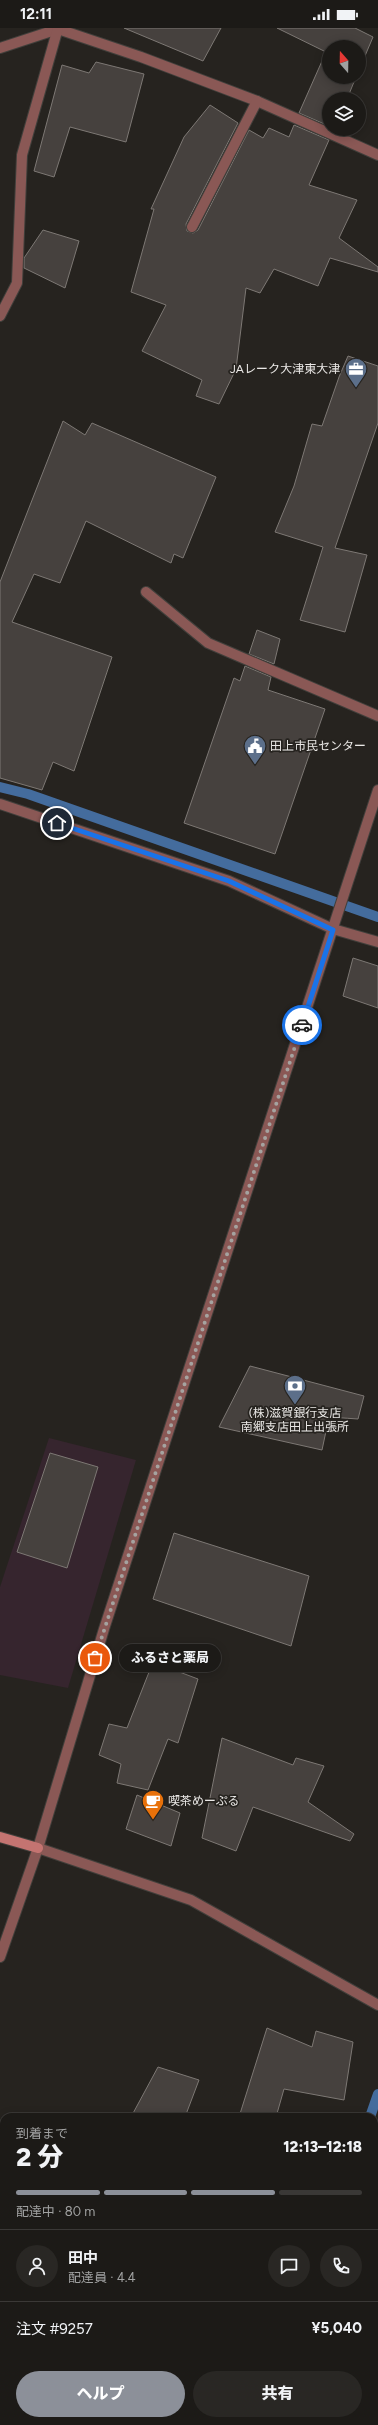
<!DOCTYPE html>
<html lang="ja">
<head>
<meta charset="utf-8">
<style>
  :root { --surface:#1c1a17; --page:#292724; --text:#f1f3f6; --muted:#a0a1a1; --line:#3a3836; --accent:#8c9099 }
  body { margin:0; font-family:Figtree,"Noto Sans JP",sans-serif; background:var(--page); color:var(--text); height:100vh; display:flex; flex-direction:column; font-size:15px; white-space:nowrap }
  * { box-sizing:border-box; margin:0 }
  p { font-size:13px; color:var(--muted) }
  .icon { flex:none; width:22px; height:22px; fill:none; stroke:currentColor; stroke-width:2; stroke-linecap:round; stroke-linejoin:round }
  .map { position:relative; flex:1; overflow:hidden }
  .panel { position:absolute; left:0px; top:2085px; width:378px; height:312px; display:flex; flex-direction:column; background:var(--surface); border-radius:12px 12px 0 0; box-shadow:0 2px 10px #0003,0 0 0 1px var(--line) }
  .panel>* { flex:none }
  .needle { width:26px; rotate:340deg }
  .buttons { position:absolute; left:322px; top:12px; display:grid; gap:8px }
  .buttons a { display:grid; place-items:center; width:44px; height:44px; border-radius:50%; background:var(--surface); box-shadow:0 2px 10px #0003,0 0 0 1px var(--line); font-size:20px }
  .pin { position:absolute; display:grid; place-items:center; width:34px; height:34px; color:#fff; margin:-17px; border:2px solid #fff; border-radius:50%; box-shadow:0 1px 4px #0007 }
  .courier { position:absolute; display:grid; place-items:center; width:40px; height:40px; margin:-20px; border:3px solid #1a73e8; border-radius:50%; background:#fff; color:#222; box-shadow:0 1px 5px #0007 }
  .bubble { position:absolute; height:28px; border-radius:14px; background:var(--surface); box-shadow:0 2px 10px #0003,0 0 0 1px var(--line); font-size:13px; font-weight:800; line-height:28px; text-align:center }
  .headline em { font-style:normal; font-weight:800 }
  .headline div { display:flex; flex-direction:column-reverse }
  .headline { display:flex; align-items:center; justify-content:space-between; height:68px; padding:0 16px }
  h1 { font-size:26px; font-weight:800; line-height:30px }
  .bar { display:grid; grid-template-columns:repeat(4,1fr); gap:6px 4px; align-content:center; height:48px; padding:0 16px }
  .bar i { height:5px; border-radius:3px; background:var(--line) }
  .bar .on { background:var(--accent) }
  .bar p { grid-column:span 4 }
  .line { display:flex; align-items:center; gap:10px; padding:0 16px; border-top:1px solid var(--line) }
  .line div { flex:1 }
  .round { display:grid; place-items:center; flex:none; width:42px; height:42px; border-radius:21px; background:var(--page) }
  .cta { display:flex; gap:8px; margin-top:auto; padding:8px 16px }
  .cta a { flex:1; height:46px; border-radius:24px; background:var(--accent); color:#fff; font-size:16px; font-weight:800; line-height:46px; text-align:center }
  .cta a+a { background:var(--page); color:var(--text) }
  .status { display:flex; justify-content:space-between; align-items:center; height:28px; padding:0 20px; background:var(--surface); direction:ltr }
  .status svg { height:11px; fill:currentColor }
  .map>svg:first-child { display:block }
  .commercial { fill:#36252e }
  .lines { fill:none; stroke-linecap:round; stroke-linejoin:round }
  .stream { stroke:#446c9d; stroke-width:10 }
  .building { fill:#46413e; stroke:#7d7874 }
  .service-casing { stroke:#413f3b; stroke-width:12 }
  .minor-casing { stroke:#413f3b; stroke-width:12 }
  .tertiary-casing { stroke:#413f3b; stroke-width:12 }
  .secondary-casing { stroke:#413f3b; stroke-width:12 }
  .service { stroke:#8a5855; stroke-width:10 }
  .minor { stroke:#8a5855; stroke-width:10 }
  .tertiary { stroke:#8a5855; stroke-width:10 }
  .secondary { stroke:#c47471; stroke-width:10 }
  .done { stroke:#a5a3a0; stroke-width:4; stroke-dasharray:0 7.2 }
  .route { stroke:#1a73e8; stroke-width:5 }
  .labels { text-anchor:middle; stroke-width:3.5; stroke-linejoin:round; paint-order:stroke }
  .poi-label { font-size:12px; fill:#eae8e6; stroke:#26231f; text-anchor:start }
</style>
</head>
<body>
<div class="status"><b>12:11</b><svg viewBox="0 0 49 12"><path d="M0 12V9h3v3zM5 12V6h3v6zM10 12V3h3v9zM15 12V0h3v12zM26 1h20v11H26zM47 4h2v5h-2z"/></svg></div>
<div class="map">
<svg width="378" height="2397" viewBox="0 0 378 2397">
  <rect width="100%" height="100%" fill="#26231f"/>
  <!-- commercial -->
  <polygon class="commercial" points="49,1410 136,1432 68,1660 0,1647 0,1559"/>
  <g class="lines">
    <!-- stream -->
    <g class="stream">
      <polyline points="0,759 28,766 378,889"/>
      <polyline points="370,2089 378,2066"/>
      <polyline points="291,2397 292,2393"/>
    </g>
  </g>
  <!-- building -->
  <g class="building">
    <polygon points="124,0 221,0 203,33"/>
    <polygon points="277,0 355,0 373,9 359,42 359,19 329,19 329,49 356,49 347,71 329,71 329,98 299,85 326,24"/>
    <polygon points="96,34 144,46 126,114 70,99 54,149 34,143 62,37 89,45"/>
    <polygon points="210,77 238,95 186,196 187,203 193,205 198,202 249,102 263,110 269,100 289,109 294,97 329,112 309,157 357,172 339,210 378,239 378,244 330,230 318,258 274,241 260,265 246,260 236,341 219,376 196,368 202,352 142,323 166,277 131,264 154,181 151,181 184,109"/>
    <polygon points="43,202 79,213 65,260 24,240 24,230"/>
    <polygon points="348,328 378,338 378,395 335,520 367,527 345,604 300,592 323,519 275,504 294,458 312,396 322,398 339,349"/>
    <polygon points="63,393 85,407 92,395 216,449 183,530 174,526 171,535 86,493 60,555 34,546 12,594 112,629 74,743 53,734 42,762 0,750 0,554"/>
    <polygon points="257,602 280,611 274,636 249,626"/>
    <polygon points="245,638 271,649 268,662 325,681 275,826 184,795 234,650 240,653"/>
    <polygon points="353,930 378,938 378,980 343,968"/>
    <polygon points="250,1338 364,1368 358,1391 329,1389 322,1422 219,1399"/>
    <polygon points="50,1425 98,1439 67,1540 17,1524"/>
    <polygon points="174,1505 309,1548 291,1618 153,1571"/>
    <polygon points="153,1634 198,1651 178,1715 168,1711 148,1762 117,1755 121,1736 99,1727 109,1696 127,1700"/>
    <polygon points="222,1710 293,1737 296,1730 324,1738 308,1774 354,1806 350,1813 253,1779 236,1823 202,1810"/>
    <polygon points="137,1767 180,1785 171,1818 126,1801"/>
    <polygon points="267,2000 312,2019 316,2003 353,2014 344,2072 284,2061 276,2089 239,2089"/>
    <polygon points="158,2039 199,2052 185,2089 131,2089"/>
  </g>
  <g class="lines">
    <!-- service casing -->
    <g class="service-casing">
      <g id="service">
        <polyline points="0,2107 4,2108"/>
        <polyline points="120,2393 120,2397"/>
      </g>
    </g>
    <!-- minor casing -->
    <g class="minor-casing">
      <g id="minor">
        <polyline points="0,20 58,1 141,29 257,73 378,127"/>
        <polyline points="192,199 257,73"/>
        <polyline points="0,288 17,255 22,127 58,0"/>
        <polyline points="146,564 208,615 378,688"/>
        <polyline points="0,776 229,853 333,901 378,914"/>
        <polyline points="374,2145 378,2125"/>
        <polyline points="374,2299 378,2300"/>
        <polyline points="265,2397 283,2393"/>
        <polyline points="316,2397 317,2393"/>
      </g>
    </g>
    <!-- tertiary casing -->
    <g class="tertiary-casing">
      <g id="tertiary">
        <polyline points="38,1820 191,1872 378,1977"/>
        <polyline points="0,1929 38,1820 104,1601 378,762"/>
      </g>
    </g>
    <!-- secondary casing -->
    <g class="secondary-casing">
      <polyline id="secondary" points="0,1809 38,1820"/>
    </g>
    <!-- service -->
    <use href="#service" class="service"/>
    <!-- minor -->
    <use href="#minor" class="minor"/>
    <!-- tertiary -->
    <use href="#tertiary" class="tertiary"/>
    <!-- secondary -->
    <use href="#secondary" class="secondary"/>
  </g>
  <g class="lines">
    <!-- done -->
    <polyline class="done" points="95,1630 302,997"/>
    <!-- route -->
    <polyline class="route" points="57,795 229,853 333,902 302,997"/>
  </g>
  <!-- icons -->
  <defs>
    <g id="office-pin" transform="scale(1.15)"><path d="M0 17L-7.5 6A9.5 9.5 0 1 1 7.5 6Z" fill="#5c6f8a" stroke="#26231f"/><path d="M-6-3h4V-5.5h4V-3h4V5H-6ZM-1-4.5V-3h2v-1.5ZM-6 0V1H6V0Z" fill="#fff"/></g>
    <g id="civic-pin" transform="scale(1.15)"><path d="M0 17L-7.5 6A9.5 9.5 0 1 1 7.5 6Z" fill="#5c6f8a" stroke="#26231f"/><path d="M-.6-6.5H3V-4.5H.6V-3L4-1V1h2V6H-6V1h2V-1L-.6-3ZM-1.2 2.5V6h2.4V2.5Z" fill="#fff"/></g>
    <g id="bank-pin" transform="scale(1.15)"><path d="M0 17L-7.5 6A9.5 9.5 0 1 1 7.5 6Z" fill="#5c6f8a" stroke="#26231f"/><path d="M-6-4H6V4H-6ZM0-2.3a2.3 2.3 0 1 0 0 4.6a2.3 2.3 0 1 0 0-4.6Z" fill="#fff"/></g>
    <g id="cafe-pin" transform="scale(1.15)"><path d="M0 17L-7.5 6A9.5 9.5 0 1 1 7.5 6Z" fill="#e8710a" stroke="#26231f"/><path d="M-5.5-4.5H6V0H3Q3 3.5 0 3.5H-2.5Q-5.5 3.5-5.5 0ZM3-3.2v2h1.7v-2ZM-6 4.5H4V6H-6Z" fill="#fff"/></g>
  </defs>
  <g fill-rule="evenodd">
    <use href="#office-pin" x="356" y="341"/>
    <use href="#civic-pin" x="255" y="718"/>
    <use href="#bank-pin" x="295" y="1358"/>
    <use href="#cafe-pin" x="153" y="1773"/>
  </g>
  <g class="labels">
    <!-- poi labels -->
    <g class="poi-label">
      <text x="340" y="345" text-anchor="end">JAレーク大津東大津</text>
      <text x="270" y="722">田上市民センター</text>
      <text x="295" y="1389" text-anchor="middle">(株)滋賀銀行支店<tspan x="295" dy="14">南郷支店田上出張所</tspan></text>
      <text x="168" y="1777">喫茶めーぷる</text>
    </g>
  </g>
</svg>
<div class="buttons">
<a><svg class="needle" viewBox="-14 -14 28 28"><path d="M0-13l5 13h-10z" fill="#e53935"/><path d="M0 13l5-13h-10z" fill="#a0a1a1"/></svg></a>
<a><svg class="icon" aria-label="layers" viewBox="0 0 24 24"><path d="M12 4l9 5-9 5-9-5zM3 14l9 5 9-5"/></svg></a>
</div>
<div class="pin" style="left:95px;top:1630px;background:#ea580c"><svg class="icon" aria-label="bag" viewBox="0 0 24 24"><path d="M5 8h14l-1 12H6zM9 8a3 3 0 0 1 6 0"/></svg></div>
<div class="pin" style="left:57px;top:795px;background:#1f2937"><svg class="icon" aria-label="home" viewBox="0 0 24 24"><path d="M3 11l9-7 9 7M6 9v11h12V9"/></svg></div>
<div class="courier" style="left:302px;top:997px"><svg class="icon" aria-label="car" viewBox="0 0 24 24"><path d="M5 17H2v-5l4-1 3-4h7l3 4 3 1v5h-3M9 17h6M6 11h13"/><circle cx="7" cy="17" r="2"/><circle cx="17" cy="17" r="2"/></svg></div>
<div class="bubble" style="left:119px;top:1616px;width:102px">ふるさと薬局</div>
<section class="panel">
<div class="headline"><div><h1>2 分</h1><p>到着まで</p></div><em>12:13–12:18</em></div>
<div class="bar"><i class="on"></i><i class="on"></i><i class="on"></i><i></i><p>配達中 · 80 m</p></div>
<div class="line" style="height:72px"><a class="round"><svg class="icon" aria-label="person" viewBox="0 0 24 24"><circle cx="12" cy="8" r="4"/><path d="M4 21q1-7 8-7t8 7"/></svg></a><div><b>田中</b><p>配達員 · 4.4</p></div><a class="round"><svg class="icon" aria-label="chat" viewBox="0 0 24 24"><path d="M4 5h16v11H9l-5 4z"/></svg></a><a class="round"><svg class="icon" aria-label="phone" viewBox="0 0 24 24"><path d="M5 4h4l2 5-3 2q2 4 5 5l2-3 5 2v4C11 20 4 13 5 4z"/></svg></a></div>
<div class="line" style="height:52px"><div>注文 #9257</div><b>¥5,040</b></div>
<div class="cta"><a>ヘルプ</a><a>共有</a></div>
</section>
</div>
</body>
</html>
